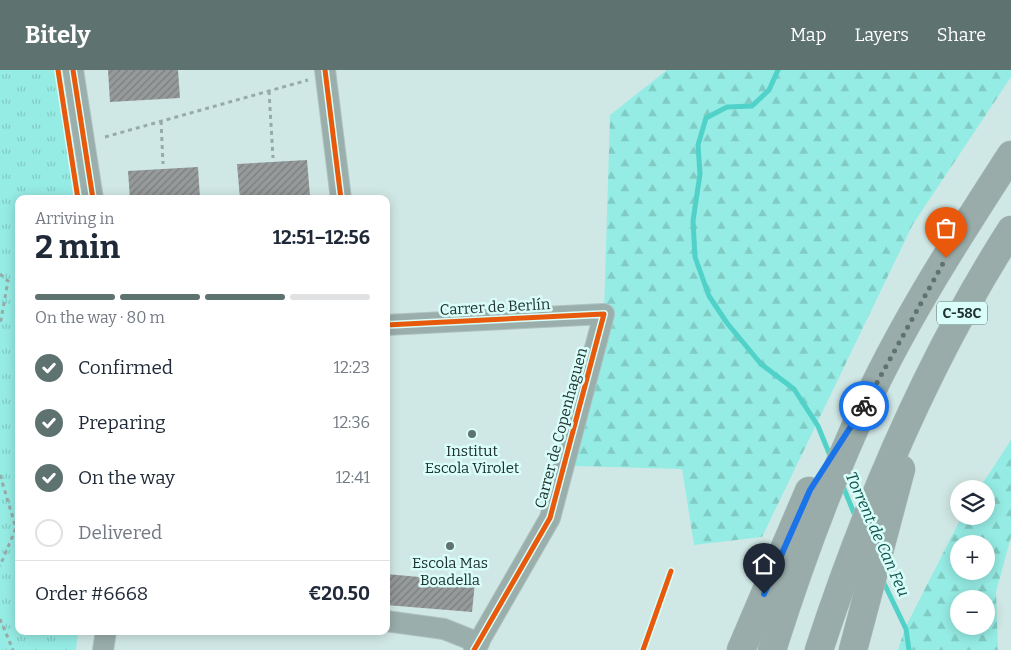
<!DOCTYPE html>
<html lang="en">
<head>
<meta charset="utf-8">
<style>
  :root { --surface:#fff; --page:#f6f6f7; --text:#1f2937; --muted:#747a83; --line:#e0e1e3; --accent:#5e726f }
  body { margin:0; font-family:Bitter,serif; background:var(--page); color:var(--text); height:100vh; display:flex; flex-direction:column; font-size:19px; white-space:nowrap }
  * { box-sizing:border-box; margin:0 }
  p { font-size:16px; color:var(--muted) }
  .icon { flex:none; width:28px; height:28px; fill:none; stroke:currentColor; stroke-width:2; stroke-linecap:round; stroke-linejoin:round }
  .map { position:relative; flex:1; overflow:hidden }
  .drawer { position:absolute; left:15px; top:125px; width:375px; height:440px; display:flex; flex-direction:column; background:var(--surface); border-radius:10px; box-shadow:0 2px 12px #0003 }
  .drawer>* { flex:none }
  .fabs { position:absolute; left:950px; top:410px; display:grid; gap:10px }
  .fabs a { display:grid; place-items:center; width:45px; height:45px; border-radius:50%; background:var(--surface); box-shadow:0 2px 12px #0003; font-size:25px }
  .pin { position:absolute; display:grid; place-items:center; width:42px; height:42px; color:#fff; margin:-51px -21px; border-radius:50% 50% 50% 0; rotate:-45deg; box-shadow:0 0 5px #0007 }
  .pin .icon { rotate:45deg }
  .courier { position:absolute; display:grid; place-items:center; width:50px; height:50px; margin:-25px; border:4px solid #1a73e8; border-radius:50%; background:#fff; color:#222; box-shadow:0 1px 6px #0007 }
  .head em { font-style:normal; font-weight:700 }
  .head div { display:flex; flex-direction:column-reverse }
  .head { display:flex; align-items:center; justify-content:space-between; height:85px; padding:0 20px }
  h1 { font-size:32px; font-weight:700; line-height:38px }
  .bar { display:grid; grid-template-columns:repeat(4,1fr); gap:8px 5px; align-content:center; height:60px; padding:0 20px }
  .bar i { height:6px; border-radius:4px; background:var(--line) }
  .bar .active { background:var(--accent) }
  .bar p { grid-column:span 4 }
  .line { display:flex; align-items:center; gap:12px; padding:0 20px; border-top:1px solid var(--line) }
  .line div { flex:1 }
  ol { padding:0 20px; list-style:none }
  li { display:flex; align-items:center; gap:15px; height:55px }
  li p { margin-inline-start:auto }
  li .icon { padding:5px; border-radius:50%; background:var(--accent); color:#fff; stroke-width:4 }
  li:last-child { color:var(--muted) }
  li i { width:28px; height:28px; border:2px solid var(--line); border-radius:50% }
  header { display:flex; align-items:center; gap:30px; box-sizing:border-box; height:70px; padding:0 25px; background:var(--accent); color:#fff }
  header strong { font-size:24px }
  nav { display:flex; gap:28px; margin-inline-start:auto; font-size:18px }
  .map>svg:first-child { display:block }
  .forest { fill:url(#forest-firs); fill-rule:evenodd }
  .park { fill:url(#park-tufts) }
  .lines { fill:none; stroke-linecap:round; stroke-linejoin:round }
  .stream { stroke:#51d2c8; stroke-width:5 }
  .building { fill:url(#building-hatch) }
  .street-casing { stroke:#aec2bf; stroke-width:22 }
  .highway-casing { stroke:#aec2bf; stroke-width:29 }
  .path { stroke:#98aaa8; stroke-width:3; stroke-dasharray:4 4; stroke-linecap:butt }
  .street { stroke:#9aaeac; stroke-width:20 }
  .highway { stroke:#99acaa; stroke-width:28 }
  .cycleway-casing { stroke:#d9fef9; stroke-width:8 }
  .cycleway { stroke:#e8590c; stroke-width:5 }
  .done { stroke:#5e726f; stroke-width:5; stroke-dasharray:0 9 }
  .route { stroke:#1a73e8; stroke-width:6 }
  .poi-dot { fill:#5e726f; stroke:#d9fef9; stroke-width:2 }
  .labels { text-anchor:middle; stroke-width:5; stroke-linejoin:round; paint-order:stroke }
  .shield { fill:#d9fef9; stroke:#586f6c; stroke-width:1 }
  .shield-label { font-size:14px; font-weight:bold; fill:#203230 }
  .street-label { font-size:15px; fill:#203230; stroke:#d9fef9 }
  .poi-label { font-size:15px; fill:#203230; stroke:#d9fef9 }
  .water-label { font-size:16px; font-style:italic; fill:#0d4f4a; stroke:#d9fef9 }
</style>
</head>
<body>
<header>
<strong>Bitely</strong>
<nav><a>Map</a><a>Layers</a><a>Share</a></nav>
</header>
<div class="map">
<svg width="1011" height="580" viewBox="0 0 1011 580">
  <defs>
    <pattern id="forest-firs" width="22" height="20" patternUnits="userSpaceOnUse" patternTransform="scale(1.25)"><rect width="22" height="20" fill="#95ece4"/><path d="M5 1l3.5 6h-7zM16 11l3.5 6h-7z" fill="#80cbc4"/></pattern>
    <pattern id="park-tufts" width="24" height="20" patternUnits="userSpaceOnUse" patternTransform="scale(1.25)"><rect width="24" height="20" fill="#95ece4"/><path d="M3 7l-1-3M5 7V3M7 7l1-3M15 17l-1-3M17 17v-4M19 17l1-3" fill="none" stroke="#80cbc4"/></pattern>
    <pattern id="building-hatch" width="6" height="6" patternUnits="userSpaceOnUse" patternTransform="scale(1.25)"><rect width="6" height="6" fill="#969a9b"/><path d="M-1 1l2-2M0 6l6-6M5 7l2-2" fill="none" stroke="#7a7e7f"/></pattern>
  </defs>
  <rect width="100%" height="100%" fill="#d0e8e5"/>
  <!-- forest -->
  <g class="forest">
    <polygon points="667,0 1011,0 1011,7 913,154 762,467 694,475 682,399 574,396 589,340 604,244 610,45"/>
    <path d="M 1011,370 L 1011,467 L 996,522 L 998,580 L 898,580 L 905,558 L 962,446 L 986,446 L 986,419 L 979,419 ZM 959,474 L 986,474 L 986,501 L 959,501 ZM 959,529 L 986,529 L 986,556 L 959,556 Z"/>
  </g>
  <!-- park -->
  <polygon class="park" points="0,0 59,0 63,18 73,129 19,129 19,561 78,561 76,580 0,580"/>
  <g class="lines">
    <!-- stream -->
    <g class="stream">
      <polyline points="778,0 769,20 752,36 727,37 706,48 698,75 700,104 693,151 695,187 709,226 727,253 761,294 794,319 818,356 831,388"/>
      <polyline points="842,414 856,448"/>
      <polyline points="882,509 906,559 909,580"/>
    </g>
  </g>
  <!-- building -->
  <g class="building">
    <polygon points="108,0 178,0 180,28 110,32"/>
    <polygon points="307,90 310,126 240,129 237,94"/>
    <polygon points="198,97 200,129 130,129 128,101"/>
    <polygon points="386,504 475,512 472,542 386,535"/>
  </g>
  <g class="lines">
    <!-- street casing -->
    <g class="street-casing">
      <g id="street">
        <polyline points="73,0 93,129"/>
        <polyline points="325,0 341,129"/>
        <polyline points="386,255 604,244 550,448 474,580"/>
        <polyline points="386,551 444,559 479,573"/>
        <polyline points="103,580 106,561"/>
      </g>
    </g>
    <!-- highway casing -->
    <g class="highway-casing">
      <g id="highway">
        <polyline points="741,580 809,421"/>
        <path d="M 772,580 C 799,495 830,410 868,329 C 908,244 960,164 1011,85"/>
        <path d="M 819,580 C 867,434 928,290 1011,160"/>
        <polyline points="853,580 901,399"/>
      </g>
    </g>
    <!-- path -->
    <g class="path">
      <polyline points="269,21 273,88"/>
      <polyline points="161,51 163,94"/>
      <polyline points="105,67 308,10"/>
      <polyline points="0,204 8,211 0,255"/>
      <polyline points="0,405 16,458 0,496"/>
      <polyline points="0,549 13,580"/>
    </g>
    <!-- street -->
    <use href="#street" class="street"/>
    <!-- highway -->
    <use href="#highway" class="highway"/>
    <!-- cycleway casing -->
    <g class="cycleway-casing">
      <g id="cycleway">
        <polyline points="58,0 78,129"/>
        <polyline points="73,0 93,129"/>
        <polyline points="325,0 341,129"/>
        <polyline points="386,255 604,244 550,448 474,580"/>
        <polyline points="643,580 671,501"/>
      </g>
    </g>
    <!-- cycleway -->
    <use href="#cycleway" class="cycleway"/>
  </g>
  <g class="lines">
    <!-- done -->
    <polyline class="done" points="864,336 946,188"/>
    <!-- route -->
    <polyline class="route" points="764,524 810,420 864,336"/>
  </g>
  <!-- markers -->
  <g class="poi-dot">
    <circle cx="472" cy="364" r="5"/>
    <circle cx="450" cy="476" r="5"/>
  </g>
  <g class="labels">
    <!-- shield labels -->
    <rect class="shield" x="937" y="231.5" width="50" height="23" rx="4"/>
    <g class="shield-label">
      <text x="962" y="248">C-58C</text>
    </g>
    <!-- street labels -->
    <g class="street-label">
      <text transform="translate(495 237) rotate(-3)" y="5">Carrer de Berlín</text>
      <text transform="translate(561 358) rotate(-75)" y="5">Carrer de Copenhaguen</text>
    </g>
    <!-- poi labels -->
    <g class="poi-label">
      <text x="472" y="386">Institut<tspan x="472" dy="17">Escola Virolet</tspan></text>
      <text x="450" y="498">Escola Mas<tspan x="450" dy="17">Boadella</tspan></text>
    </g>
    <!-- water labels -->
    <g class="water-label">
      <text transform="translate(878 464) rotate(66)" y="6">Torrent de Can Feu</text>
    </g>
  </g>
</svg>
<div class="fabs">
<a><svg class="icon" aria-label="layers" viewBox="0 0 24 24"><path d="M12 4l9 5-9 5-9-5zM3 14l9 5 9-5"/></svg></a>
<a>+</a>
<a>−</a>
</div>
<div class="pin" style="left:946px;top:188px;background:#ea580c"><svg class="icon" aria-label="bag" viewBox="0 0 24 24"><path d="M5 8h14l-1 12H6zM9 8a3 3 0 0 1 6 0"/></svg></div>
<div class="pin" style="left:764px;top:524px;background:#1f2937"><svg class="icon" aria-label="home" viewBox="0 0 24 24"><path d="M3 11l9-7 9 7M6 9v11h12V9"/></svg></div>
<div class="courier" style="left:864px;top:336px"><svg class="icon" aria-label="bike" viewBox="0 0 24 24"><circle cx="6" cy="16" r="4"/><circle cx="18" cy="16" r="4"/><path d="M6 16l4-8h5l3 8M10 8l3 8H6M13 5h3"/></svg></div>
<section class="drawer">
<div class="head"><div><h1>2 min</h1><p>Arriving in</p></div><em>12:51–12:56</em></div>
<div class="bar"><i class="active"></i><i class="active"></i><i class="active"></i><i></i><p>On the way · 80 m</p></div>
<ol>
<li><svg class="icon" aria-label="check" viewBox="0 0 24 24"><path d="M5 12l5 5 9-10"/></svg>Confirmed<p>12:23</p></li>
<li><svg class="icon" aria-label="check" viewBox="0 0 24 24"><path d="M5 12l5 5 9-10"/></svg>Preparing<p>12:36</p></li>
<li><svg class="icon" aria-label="check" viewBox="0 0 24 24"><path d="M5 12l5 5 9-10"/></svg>On the way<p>12:41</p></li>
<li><i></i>Delivered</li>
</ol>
<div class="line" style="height:65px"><div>Order #6668</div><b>€20.50</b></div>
</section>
</div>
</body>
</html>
